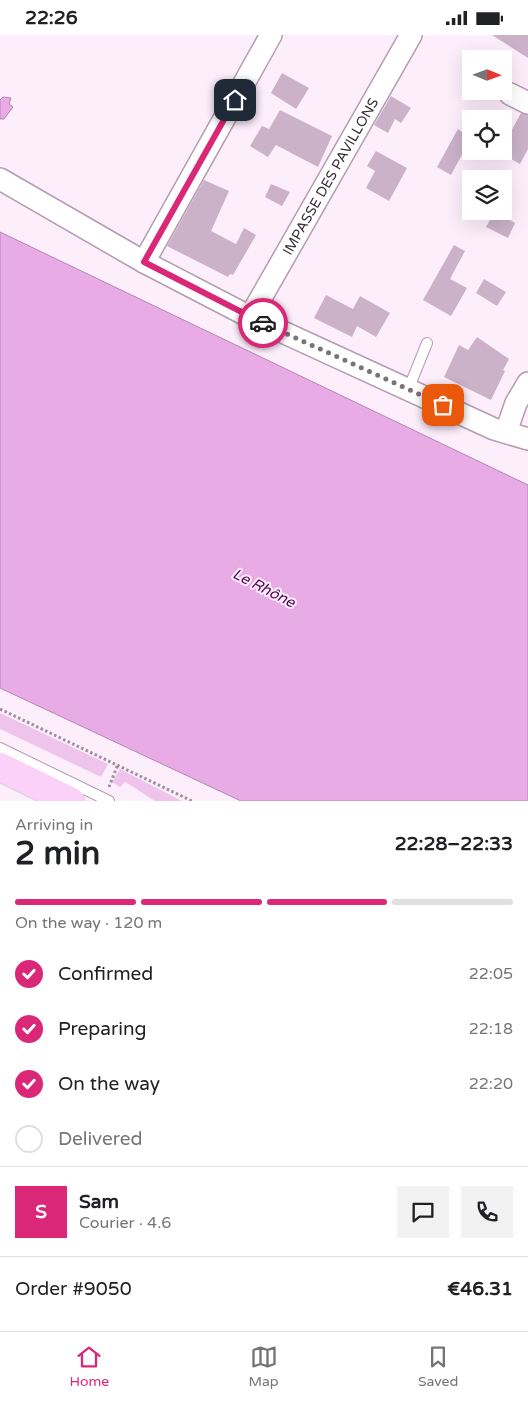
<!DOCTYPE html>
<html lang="en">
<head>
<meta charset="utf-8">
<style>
  :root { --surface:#fff; --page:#f2f2f2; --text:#202124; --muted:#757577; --line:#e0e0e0; --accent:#db2777 }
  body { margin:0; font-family:"Varela Round",sans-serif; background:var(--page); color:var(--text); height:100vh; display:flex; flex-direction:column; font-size:19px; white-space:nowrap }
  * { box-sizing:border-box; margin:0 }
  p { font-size:16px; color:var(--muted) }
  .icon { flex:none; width:28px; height:28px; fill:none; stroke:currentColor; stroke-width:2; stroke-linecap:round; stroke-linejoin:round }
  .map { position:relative; height:766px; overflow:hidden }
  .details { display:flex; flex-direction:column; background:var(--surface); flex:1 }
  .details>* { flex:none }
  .needle { width:32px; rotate:91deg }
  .tools { position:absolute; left:462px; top:15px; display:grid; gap:10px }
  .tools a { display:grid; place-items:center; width:50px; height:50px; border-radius:0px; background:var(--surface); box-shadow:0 5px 20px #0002; font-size:25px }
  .pin { position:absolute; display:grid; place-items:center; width:42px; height:42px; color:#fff; margin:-21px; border-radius:10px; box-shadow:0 2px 8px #0006 }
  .courier { position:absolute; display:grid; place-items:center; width:50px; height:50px; margin:-25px; border:4px solid #db2777; border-radius:50%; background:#fff; color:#222; box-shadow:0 1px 6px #0007 }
  .headline em { font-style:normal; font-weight:700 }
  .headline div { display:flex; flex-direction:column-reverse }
  .headline { display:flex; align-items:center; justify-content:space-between; height:85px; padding:0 15px }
  h1 { font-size:32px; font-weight:700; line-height:38px }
  .bar { display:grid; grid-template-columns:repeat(4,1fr); gap:8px 5px; align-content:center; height:60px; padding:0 15px }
  .bar i { height:6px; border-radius:4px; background:var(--line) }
  .bar .current { background:var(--accent) }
  .bar p { grid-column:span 4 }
  .line { display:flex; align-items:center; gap:12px; padding:0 15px; border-top:1px solid var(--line) }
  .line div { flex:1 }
  .round { display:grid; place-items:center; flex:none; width:52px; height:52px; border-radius:0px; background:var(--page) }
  ol { padding:0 15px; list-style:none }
  li { display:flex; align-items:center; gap:15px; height:55px }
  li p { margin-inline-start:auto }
  li .icon { padding:5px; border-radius:50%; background:var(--accent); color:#fff; stroke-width:4 }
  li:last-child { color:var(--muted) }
  li i { width:28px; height:28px; border:2px solid var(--line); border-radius:50% }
  .status { display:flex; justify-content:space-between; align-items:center; height:35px; padding:0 25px; background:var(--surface); direction:ltr }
  .status svg { height:14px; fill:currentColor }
  .tabs { display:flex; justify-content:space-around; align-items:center; height:70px; border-top:1px solid var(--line); background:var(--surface); font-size:14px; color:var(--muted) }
  .tabs a { display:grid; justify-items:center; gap:2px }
  .tabs .current { color:var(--accent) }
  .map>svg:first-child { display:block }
  .green { fill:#eec4ec }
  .water { fill:#e9abe6; stroke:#b486b2 }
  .building { fill:#cbb2c9 }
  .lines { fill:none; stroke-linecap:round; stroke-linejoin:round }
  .lane-casing { stroke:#b49cb2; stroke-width:12 }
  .street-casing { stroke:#b49cb2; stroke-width:24 }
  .primary-casing { stroke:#d7d5d7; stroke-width:30 }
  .path { stroke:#9c909c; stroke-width:3; stroke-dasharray:2.5 2.5; stroke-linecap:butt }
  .lane { stroke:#fff; stroke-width:10 }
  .street { stroke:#fff; stroke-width:21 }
  .primary { stroke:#fbd1f9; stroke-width:28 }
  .done { stroke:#7c717c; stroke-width:5; stroke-dasharray:0 9 }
  .route { stroke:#db2777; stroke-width:6 }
  .labels { text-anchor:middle; stroke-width:4; stroke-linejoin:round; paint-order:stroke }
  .street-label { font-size:14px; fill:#372e37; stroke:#fdeefc }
  .water-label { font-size:15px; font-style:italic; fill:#560b56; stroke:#fdeefc }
</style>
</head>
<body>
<div class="status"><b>22:26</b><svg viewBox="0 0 49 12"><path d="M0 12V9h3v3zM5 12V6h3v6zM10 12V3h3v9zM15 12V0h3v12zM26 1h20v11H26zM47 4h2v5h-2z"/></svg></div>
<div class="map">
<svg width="528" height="766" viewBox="0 0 528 766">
  <rect width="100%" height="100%" fill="#fdeefc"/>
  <!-- green -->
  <g class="green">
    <polygon points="0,678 108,729 101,742 0,694"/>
    <polygon points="120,734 182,766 155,766 125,747 120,752 112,747"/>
  </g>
  <!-- water -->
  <g class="water">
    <polygon points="3,62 11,63 9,69 13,72 4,84 0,84 0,65"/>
    <polygon points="0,197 528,450 528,766 241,766 0,653"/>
  </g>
  <!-- building -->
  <g class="building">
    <polygon points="492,0 528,0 528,23"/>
    <polygon points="282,38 309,53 296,74 271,58"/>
    <polygon points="391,61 411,73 401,88 395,84 388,98 374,90"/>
    <polygon points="280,75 332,101 318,132 276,110 268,122 250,111 262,91 269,94"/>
    <polygon points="521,78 528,80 528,114 520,129 499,117 504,116 504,109"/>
    <polygon points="458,94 471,103 451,140 437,132"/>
    <polygon points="376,116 407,133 389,166 366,153 375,136 367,131"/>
    <polygon points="204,145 229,156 211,196 236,209 244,193 256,200 233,240 230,239 228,242 167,211"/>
    <polygon points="271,149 290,157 282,171 265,162"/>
    <polygon points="495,176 515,188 508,203 486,192"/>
    <polygon points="454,210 465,216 450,244 467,253 451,281 423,265"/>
    <polygon points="484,244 506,257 497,271 476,258"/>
    <polygon points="326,260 353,274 360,261 390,278 376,302 357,291 352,302 314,283"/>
    <polygon points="477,302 509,324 503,335 505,336 491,365 444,342 459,310 468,315"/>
  </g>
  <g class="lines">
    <!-- lane casing -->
    <g class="lane-casing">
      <g id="lane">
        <polyline points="408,355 427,308"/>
        <polyline points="0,713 109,766"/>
      </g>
    </g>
    <!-- street casing -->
    <g class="street-casing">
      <g id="street">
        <polyline points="510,59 528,68"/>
        <polyline points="0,144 144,227 250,282 494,394 528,404"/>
        <polyline points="144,227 271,0"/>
        <path id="s1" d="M 250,282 L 411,0"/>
        <polyline points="506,397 516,368 528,348"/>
      </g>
    </g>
    <!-- primary casing -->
    <g class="primary-casing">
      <polyline id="primary" points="0,732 70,766"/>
    </g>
    <!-- path -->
    <g class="path">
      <polyline points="0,674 192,766"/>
      <polyline points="109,752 118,729"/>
    </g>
    <!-- lane -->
    <use href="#lane" class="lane"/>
    <!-- street -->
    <use href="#street" class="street"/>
    <!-- primary -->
    <use href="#primary" class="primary"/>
  </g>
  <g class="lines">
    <!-- done -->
    <polyline class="done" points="263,288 443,370"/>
    <!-- route -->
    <polyline class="route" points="235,65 144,227 263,288"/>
  </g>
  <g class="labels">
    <!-- street labels -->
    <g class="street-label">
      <text dy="5" stroke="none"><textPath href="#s1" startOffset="162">IMPASSE DES PAVILLONS</textPath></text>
    </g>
    <!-- water labels -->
    <g class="water-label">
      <text transform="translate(264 553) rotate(27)" y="5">Le Rhône</text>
    </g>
  </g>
</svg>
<div class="tools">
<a><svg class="needle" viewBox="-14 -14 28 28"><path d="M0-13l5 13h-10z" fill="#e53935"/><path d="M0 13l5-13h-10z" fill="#757577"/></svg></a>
<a><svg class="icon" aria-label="locate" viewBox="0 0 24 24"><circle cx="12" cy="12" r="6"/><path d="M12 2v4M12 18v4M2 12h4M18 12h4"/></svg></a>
<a><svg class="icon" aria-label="layers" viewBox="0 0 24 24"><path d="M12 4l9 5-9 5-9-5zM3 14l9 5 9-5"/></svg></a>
</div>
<div class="pin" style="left:443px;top:370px;background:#ea580c"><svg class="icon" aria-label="bag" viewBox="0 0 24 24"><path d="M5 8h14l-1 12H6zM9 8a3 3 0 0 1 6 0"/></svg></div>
<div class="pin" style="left:235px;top:65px;background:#1f2937"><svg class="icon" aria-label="home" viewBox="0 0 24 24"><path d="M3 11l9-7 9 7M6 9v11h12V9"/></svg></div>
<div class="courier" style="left:263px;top:288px"><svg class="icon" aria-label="car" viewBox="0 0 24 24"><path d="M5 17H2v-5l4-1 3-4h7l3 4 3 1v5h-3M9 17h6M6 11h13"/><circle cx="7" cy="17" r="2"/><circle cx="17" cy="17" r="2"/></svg></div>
</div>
<section class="details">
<div class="headline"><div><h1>2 min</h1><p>Arriving in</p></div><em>22:28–22:33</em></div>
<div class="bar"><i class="current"></i><i class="current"></i><i class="current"></i><i></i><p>On the way · 120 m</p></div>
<ol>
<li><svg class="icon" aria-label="check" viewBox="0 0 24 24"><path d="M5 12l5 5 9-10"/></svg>Confirmed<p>22:05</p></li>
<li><svg class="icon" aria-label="check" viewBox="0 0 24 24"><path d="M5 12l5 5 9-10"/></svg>Preparing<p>22:18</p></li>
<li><svg class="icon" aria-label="check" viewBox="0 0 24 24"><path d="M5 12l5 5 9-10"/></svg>On the way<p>22:20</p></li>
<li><i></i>Delivered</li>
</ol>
<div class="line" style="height:90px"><b class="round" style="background:var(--accent);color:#fff">S</b><div><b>Sam</b><p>Courier · 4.6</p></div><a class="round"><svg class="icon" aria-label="chat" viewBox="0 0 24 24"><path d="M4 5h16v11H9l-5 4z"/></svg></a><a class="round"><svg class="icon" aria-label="phone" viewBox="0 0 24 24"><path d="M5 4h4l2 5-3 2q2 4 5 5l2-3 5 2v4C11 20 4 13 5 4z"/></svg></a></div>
<div class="line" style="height:65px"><div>Order #9050</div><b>€46.31</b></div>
</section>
<nav class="tabs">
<a class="current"><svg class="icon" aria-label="home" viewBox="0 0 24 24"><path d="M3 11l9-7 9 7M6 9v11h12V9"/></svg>Home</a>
<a><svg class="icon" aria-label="map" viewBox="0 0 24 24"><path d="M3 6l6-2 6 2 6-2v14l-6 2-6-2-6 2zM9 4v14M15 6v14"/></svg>Map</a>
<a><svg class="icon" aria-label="saved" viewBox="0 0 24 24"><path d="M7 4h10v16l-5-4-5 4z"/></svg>Saved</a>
</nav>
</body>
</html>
